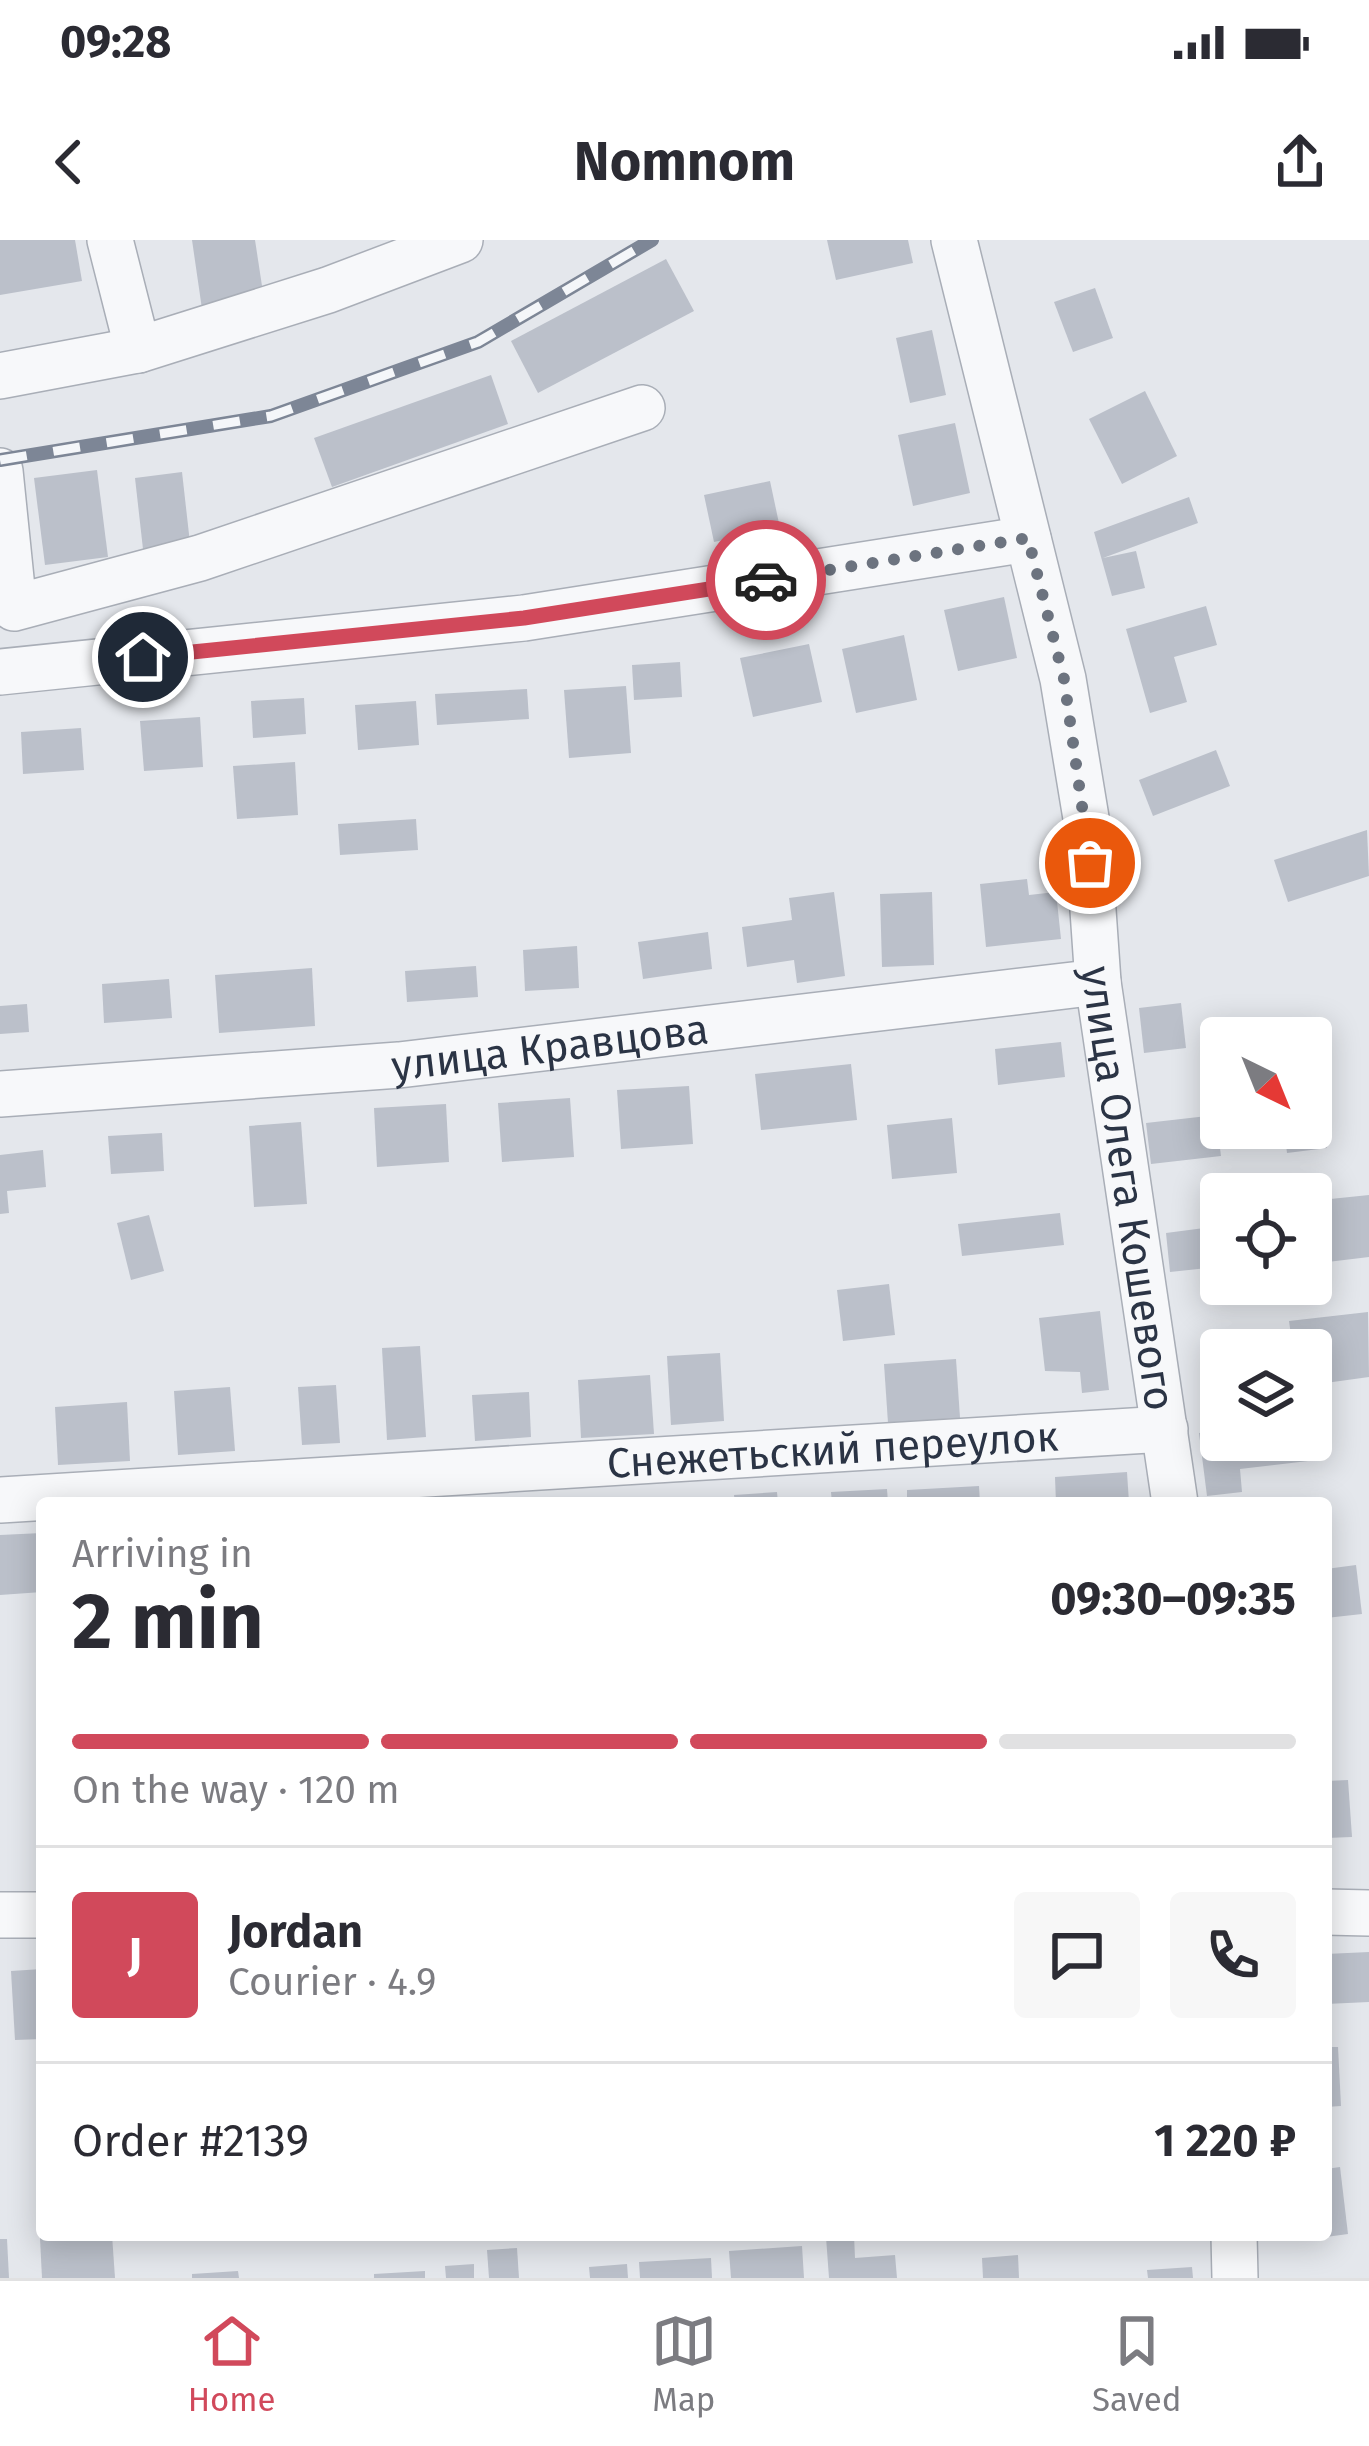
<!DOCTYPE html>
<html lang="en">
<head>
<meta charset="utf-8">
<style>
  :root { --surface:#fff; --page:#f7f7f7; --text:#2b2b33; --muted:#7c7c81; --line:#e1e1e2; --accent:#d1495b }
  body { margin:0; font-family:"Fira Sans",sans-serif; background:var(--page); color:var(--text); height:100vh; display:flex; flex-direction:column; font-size:45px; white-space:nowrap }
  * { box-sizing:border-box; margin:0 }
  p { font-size:39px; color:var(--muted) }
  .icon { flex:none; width:66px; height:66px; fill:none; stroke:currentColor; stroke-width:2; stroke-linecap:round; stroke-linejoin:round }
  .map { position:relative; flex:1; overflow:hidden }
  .sheet { position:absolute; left:36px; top:1257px; width:1296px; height:744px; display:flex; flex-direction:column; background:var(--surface); border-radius:12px; box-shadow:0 6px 30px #0003 }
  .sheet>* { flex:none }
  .needle { width:78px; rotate:137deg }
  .controls { position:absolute; left:1200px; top:777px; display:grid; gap:24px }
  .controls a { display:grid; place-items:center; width:132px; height:132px; border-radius:12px; background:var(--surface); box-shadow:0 6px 30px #0003; font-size:60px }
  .pin { position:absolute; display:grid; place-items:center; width:102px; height:102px; color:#fff; margin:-51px; border:6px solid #fff; border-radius:50%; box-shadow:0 3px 12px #0007 }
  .courier { position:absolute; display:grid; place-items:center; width:120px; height:120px; margin:-60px; border:9px solid #d1495b; border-radius:50%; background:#fff; color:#222; box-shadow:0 3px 15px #0007 }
  .overview em { font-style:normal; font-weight:700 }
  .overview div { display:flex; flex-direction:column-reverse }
  .overview { display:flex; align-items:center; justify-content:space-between; height:204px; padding:0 36px }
  h1 { font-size:78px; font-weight:700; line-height:90px }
  .bar { display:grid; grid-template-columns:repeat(4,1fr); gap:18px 12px; align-content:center; height:144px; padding:0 36px }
  .bar i { height:15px; border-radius:9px; background:var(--line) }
  .bar .selected { background:var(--accent) }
  .bar p { grid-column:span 4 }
  .line { display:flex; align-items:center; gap:30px; padding:0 36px; border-top:3px solid var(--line) }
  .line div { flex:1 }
  .round { display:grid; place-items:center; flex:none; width:126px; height:126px; border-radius:12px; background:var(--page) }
  .status { display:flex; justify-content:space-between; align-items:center; height:84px; padding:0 60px; background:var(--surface); direction:ltr }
  .status svg { height:33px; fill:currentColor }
  header { display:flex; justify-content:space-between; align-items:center; height:156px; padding:0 36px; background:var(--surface); font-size:54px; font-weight:700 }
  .tabs { display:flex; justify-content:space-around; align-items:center; height:168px; border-top:3px solid var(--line); background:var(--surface); font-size:33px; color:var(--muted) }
  .tabs a { display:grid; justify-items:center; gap:6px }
  .tabs .selected { color:var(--accent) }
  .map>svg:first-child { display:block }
  .building { fill:#bbc0ca }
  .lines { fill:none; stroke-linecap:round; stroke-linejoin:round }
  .minor-casing { stroke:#a9aeb7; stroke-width:48 }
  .minor { stroke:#f7f8fa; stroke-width:45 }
  .rail-casing { stroke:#7d8696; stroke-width:14 }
  .rail { stroke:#f4f6f9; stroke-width:9; stroke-dasharray:27; stroke-linecap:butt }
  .done { stroke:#6c737f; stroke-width:12; stroke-dasharray:0 21.6 }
  .route { stroke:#d1495b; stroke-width:15 }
  .labels { text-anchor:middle; stroke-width:9; stroke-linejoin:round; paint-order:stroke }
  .street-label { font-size:42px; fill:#2b3445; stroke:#f4f6f9 }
</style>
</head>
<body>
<div class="status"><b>09:28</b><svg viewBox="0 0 49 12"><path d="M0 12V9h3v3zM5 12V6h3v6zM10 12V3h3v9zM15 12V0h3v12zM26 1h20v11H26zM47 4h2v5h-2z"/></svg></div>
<header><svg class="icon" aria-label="back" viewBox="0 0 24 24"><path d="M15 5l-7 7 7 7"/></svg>Nomnom<svg class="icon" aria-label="share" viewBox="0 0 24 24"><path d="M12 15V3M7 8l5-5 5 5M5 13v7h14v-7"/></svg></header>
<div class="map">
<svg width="1369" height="2038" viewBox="0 0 1369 2038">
  <rect width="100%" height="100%" fill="#e4e7ec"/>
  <!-- building -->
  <g class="building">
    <polygon points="0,0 75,0 82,41 0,55"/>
    <polygon points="192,0 255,0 264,59 202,69"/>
    <polygon points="827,0 908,0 913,23 836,40"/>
    <polygon points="666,19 694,71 538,153 511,101"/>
    <polygon points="1095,48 1113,98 1073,112 1054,62"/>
    <polygon points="932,90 946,155 910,163 896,98"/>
    <polygon points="491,135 508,184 332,247 314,198"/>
    <polygon points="1145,151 1177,216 1122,244 1089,179"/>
    <polygon points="955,183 970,253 913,266 898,195"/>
    <polygon points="97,230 108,317 45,325 34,238"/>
    <polygon points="182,232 191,312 144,318 135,238"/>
    <polygon points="770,241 780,288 714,302 704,255"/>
    <polygon points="1189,257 1198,283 1103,318 1136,311 1145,348 1112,356 1094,292"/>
    <polygon points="1004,357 1017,418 958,431 944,370"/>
    <polygon points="1206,366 1217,405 1174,417 1187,462 1150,473 1126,389"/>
    <polygon points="904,395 917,460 856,473 842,409"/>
    <polygon points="809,404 822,462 753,477 740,418"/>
    <polygon points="680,422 682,457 634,460 632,425"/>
    <polygon points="626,446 631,513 569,518 564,450"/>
    <polygon points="527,449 529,479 437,485 435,454"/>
    <polygon points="304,458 306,494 253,498 251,461"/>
    <polygon points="416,461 419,505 358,510 355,465"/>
    <polygon points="200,477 203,527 144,531 140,481"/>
    <polygon points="81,488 84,530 23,534 21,492"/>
    <polygon points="1216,510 1230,546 1153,576 1139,540"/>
    <polygon points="295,522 298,575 237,579 233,526"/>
    <polygon points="416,579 418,610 340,615 338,584"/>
    <polygon points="1367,590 1369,636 1288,662 1274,620"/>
    <polygon points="1027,639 1029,655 1056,652 1061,699 986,707 980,644"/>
    <polygon points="834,652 845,736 797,743 794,720 747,727 742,687 792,680 789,658"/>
    <polygon points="932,652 934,725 882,727 880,654"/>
    <polygon points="708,692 712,729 643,739 638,702"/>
    <polygon points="577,706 579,748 525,751 523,710"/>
    <polygon points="476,726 478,757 407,762 405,731"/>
    <polygon points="312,728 315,786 219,793 215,735"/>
    <polygon points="169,739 172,778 104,783 102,744"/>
    <polygon points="1181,763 1186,808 1144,813 1139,768"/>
    <polygon points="27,764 29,792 0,794 0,766"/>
    <polygon points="1061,802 1065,837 998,845 995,809"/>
    <polygon points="851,824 857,880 761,890 755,834"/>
    <polygon points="689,846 693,904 621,909 617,850"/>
    <polygon points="1321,857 1327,908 1287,913 1284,888 1311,888 1311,858"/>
    <polygon points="570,858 574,917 502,922 498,863"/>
    <polygon points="446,864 449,922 377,927 374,868"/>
    <polygon points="1216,875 1221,916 1151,924 1146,883"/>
    <polygon points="952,878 957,933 892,939 887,885"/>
    <polygon points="301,882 307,964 254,967 249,886"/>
    <polygon points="162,893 164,931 111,934 108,896"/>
    <polygon points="43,910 46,947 7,951 9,973 0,974 0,915"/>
    <polygon points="1369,955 1369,1017 1311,1024 1311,961"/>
    <polygon points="1060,973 1064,1005 962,1016 958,984"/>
    <polygon points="149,975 164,1031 131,1040 117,983"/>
    <polygon points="1212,987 1217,1027 1170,1032 1166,993"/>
    <polygon points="889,1044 895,1095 843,1101 837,1050"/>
    <polygon points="1100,1071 1109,1150 1082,1153 1080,1132 1045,1131 1039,1078"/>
    <polygon points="1368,1072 1369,1137 1311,1145 1311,1110 1293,1110 1289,1081"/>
    <polygon points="420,1106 426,1197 387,1200 382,1108"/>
    <polygon points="720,1113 724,1181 671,1185 667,1116"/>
    <polygon points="956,1119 960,1178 888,1183 884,1124"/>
    <polygon points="650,1135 654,1194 581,1198 578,1140"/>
    <polygon points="336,1145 340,1203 302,1205 298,1147"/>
    <polygon points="230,1147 235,1211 178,1215 174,1151"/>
    <polygon points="529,1152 531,1197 475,1201 472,1155"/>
    <polygon points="127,1162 130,1221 58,1225 55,1167"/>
    <polygon points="1221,1191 1221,1200 1305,1200 1308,1221 1240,1229 1242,1252 1207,1256 1199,1193"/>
    <polygon points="1127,1232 1129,1263 1056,1263 1055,1237"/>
    <polygon points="979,1246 980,1263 907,1263 907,1250"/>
    <polygon points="887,1249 888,1263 832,1263 831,1252"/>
    <polygon points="777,1252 778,1263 735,1263 734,1255"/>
    <polygon points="42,1293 42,1352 0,1355 0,1295"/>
    <polygon points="1356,1325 1362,1374 1326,1378 1326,1329"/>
    <polygon points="1348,1540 1352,1597 1326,1598 1326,1541"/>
    <polygon points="1369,1712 1369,1762 1326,1764 1326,1714"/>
    <polygon points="42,1729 42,1799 15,1800 11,1731"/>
    <polygon points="1326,1807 1338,1807 1341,1866 1326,1867"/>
    <polygon points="1340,1927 1348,1994 1326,1997 1326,1929"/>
    <polygon points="112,1995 115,2038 42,2038 40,1998"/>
    <polygon points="854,1995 855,2018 895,2015 897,2038 829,2038 826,1997"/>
    <polygon points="0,1999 7,1999 9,2038 0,2038"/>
    <polygon points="802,2006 804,2038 731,2038 729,2011"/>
    <polygon points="517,2008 519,2038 489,2038 487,2010"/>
    <polygon points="1018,2015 1019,2038 983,2038 982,2018"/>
    <polygon points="711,2018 712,2038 640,2038 639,2022"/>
    <polygon points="474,2024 474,2038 446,2038 445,2026"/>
    <polygon points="627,2024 628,2038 590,2038 589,2027"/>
    <polygon points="1192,2027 1193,2038 1148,2038 1147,2030"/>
    <polygon points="238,2031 239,2038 192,2038 192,2034"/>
    <polygon points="425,2031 425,2038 374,2038 374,2034"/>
  </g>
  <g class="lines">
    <!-- minor casing -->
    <g class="minor-casing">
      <g id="minor">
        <polyline points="110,0 138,110"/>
        <path id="s1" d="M 954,0 L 1063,439 L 1087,584 L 1098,742 L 1175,1263"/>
        <polyline points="0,136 138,110 328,50 460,0"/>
        <polyline points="0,231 14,368 200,318 642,168"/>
        <polyline points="0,432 524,378 1028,299"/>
        <path id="s2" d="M 0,854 L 399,825 L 1098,742"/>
        <path id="s3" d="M 0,1260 L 1165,1189"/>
        <polyline points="1326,1672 1369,1673"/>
        <polyline points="0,1675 42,1675"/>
        <polyline points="1234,1995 1235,2038"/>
      </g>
    </g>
    <!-- minor -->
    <use href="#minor" class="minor"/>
    <!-- rail casing -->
    <g class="rail-casing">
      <polyline id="rail" points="0,220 271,176 478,102 652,0"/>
    </g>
    <!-- rail -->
    <use href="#rail" class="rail"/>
  </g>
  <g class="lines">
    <!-- done -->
    <polyline class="done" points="766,340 1028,298 1064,439 1090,623"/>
    <!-- route -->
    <polyline class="route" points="143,417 524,378 766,340"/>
  </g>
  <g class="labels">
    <!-- street labels -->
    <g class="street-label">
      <text dy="15" stroke="none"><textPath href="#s2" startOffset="552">улица Кравцова</textPath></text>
      <text dy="15" stroke="none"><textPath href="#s1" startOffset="966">улица Олега Кошевого</textPath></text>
      <text dy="15" stroke="none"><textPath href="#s3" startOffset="834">Снежетьский переулок</textPath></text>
    </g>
  </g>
</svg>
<div class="controls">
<a><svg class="needle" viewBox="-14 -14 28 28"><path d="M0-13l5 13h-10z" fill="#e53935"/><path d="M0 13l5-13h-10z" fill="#7c7c81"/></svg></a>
<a><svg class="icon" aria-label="locate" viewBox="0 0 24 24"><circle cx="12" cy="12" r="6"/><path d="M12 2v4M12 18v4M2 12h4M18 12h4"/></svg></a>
<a><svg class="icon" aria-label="layers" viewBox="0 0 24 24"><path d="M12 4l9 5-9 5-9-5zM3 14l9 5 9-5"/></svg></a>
</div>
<div class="pin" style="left:1090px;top:623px;background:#ea580c"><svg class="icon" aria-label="bag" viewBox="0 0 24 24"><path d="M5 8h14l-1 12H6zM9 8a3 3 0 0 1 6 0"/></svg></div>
<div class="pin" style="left:143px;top:417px;background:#1f2937"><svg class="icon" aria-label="home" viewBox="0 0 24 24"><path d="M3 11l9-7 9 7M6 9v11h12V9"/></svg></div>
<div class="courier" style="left:766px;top:340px"><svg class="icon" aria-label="car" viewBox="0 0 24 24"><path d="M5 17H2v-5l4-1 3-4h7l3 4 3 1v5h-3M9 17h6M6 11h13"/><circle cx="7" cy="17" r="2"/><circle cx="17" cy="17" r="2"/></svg></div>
<section class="sheet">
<div class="overview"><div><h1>2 min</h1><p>Arriving in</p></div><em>09:30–09:35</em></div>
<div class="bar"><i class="selected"></i><i class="selected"></i><i class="selected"></i><i></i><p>On the way · 120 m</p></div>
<div class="line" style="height:216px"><b class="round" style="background:var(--accent);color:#fff">J</b><div><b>Jordan</b><p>Courier · 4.9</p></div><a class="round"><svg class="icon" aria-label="chat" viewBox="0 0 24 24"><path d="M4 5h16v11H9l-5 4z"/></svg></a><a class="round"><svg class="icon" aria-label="phone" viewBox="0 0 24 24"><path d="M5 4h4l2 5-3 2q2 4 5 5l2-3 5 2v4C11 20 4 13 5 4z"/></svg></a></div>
<div class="line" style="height:156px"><div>Order #2139</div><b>1 220 ₽</b></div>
</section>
</div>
<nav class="tabs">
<a class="selected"><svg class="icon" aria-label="home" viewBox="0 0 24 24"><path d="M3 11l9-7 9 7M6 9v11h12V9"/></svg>Home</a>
<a><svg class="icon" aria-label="map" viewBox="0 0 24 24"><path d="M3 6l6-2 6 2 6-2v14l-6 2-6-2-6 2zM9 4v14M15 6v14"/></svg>Map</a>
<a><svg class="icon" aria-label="saved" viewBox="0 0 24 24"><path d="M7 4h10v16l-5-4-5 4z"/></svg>Saved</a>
</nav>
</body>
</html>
